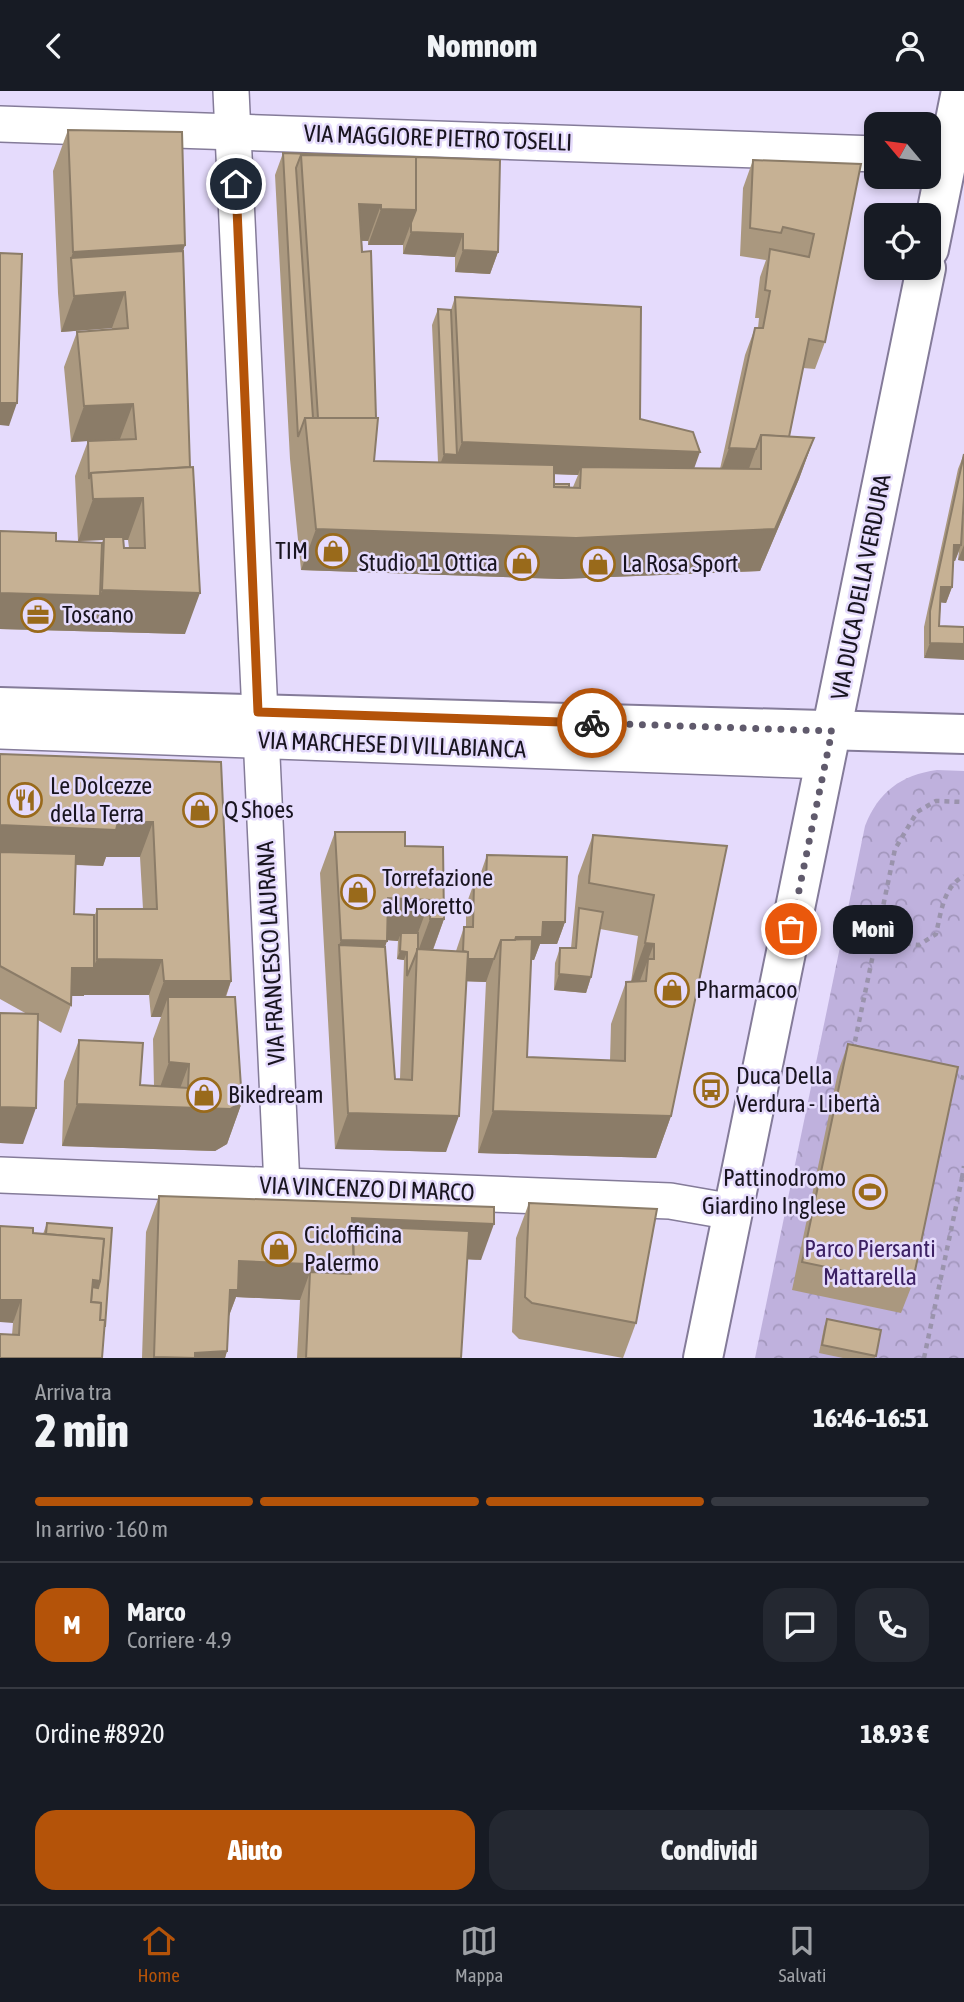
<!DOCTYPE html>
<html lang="it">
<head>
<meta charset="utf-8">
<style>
  :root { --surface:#171b24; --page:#242831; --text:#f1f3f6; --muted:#9ea1a6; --line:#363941; --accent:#b45309 }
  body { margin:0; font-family:"Asap Condensed",sans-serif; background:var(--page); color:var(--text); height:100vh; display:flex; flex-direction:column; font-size:26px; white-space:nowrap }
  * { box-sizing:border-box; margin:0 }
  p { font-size:23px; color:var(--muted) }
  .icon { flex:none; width:38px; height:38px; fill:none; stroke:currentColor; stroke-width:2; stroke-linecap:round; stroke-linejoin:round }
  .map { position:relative; height:1267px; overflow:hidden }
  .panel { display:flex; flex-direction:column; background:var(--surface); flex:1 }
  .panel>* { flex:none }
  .needle { width:46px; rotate:299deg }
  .controls { position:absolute; left:864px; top:21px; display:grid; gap:14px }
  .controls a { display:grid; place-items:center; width:77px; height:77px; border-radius:14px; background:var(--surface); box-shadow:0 4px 10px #0003; font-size:35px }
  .pin { position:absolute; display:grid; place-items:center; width:60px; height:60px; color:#fff; margin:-30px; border:4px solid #fff; border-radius:50%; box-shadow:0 2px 7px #0007 }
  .courier { position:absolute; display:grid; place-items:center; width:70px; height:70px; margin:-35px; border:5px solid #b45309; border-radius:50%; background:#fff; color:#222; box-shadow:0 2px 9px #0007 }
  .bubble { position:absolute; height:49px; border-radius:21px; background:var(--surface); box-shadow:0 4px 10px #0003; font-size:23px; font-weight:800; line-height:49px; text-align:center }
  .head em { font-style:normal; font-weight:800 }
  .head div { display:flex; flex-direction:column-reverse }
  .head { display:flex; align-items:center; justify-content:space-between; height:119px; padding:0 35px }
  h1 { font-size:46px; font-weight:800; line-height:52px }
  .bar { display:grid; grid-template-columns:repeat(4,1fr); gap:10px 7px; align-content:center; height:84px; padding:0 35px }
  .bar i { height:9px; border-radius:5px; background:var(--line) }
  .bar .active { background:var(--accent) }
  .bar p { grid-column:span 4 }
  .line { display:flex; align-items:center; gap:18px; padding:0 35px; border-top:2px solid var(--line) }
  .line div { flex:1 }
  .round { display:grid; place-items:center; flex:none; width:74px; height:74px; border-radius:21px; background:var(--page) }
  .primary-button { display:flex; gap:14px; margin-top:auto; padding:14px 35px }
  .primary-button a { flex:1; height:80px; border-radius:21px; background:var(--accent); color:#fff; font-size:28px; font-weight:800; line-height:80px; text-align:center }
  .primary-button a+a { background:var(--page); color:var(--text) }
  header { display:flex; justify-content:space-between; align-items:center; height:91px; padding:0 35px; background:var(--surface); font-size:32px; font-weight:800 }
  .tab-bar { display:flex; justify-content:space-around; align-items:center; height:98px; border-top:2px solid var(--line); background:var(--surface); font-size:19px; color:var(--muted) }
  .tab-bar a { display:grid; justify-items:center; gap:4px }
  .tab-bar .active { color:var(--accent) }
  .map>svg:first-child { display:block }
  .park { fill:url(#park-crowns) }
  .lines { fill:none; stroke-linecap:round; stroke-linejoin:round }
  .minor-casing { stroke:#847b99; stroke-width:38 }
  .tertiary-casing { stroke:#847b99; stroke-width:42 }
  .path { stroke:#9a93ac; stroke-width:4.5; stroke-dasharray:5 5; stroke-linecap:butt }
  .minor { stroke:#fff; stroke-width:35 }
  .tertiary { stroke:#fff; stroke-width:38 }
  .wall { fill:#aa987f; fill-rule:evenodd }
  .shaded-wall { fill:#8b7c68 }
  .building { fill:#c6b194; stroke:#8b7c68; stroke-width:2 }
  .done { stroke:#605a6c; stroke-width:7; stroke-dasharray:0 12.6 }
  .route { stroke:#b45309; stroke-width:9 }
  .labels { text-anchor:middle; stroke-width:5; stroke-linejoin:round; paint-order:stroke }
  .street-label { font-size:24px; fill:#18141f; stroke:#e5dbfc }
  .poi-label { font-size:24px; fill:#18141f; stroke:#e5dbfc; text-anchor:start }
  .park-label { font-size:24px; fill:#3c2063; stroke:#e5dbfc }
</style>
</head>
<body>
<header><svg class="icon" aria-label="back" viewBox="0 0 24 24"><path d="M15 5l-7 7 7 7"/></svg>Nomnom<svg class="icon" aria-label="person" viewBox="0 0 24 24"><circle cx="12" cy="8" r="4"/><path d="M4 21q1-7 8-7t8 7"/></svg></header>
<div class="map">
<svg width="964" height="1267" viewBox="0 0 964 1267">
  <defs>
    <pattern id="park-crowns" width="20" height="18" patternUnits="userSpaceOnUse" patternTransform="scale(1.75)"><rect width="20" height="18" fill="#bfb1dd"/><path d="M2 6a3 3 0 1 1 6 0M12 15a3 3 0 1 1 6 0" fill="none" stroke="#a397bd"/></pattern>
  </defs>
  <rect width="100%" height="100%" fill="#e5dbfc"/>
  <!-- park -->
  <path class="park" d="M 937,679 L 964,680 L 964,1267 L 755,1267 L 865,735 C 878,701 901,684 937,679 Z"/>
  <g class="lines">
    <!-- minor casing -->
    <g class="minor-casing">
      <g id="minor">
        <polyline points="231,0 282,1095"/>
        <polyline points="0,33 877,63"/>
        <polyline points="0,640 826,670"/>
        <polyline points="0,1084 670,1110 733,1121"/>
      </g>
    </g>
    <!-- tertiary casing -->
    <g class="tertiary-casing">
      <g id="tertiary">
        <polyline points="929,158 961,0"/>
        <polyline points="0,616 964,643"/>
        <polyline points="703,1267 926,177"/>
      </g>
    </g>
    <!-- path -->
    <g class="path">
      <path d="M 876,849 L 919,854 L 936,843 C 941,822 943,796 964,785"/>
      <polyline points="859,957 854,955 895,758 917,721 936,710 964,711"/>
      <polyline points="951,983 964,987"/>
      <polyline points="962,1087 964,1075"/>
      <polyline points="924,1267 962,1087 964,1090"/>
    </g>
    <!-- minor -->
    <use href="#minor" class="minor"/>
    <!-- tertiary -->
    <use href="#tertiary" class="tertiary"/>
  </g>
  <!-- wall -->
  <g class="wall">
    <path d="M 68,39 L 185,154 L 183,160 L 185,543 L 0,538 L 56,450 L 102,452 L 103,449 L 78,450 L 75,385 L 88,350 L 71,351 L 64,276 L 77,241 L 112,238 L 112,237 L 61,241 L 58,202 L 53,80 ZM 123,449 L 128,449 L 129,457 L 124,457 Z"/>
    <path d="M 283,62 L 500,69 L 498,161 L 490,183 L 455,181 L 455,166 L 403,163 L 403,154 L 368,154 L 368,150 L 362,150 L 374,370 L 438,371 L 432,234 L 438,218 L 451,219 L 455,206 L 640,328 L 694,377 L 720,378 L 745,264 L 755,237 L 758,237 L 759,227 L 755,227 L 760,186 L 766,169 L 740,165 L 743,97 L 753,69 L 861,73 L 825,251 L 815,278 L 803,277 L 789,346 L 814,347 L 799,388 L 760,480 L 561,488 L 301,479 L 290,368 L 275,84 ZM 554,383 L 578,384 L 573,396 L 569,396 L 554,393 Z"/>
    <polygon points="964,363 964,421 963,428 964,424 964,470 958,469 959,460 955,470 953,470 952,496 946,512 941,511 939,535 924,567 924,536 958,378"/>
    <path d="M 0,663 L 221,671 L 231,890 L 226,906 L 242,1011 L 227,1053 L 215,1060 L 62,1055 L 64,990 L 79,949 L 140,994 L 154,995 L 153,948 L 161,926 L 151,926 L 149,904 L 84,904 L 84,905 L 71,905 L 71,914 L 61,942 L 38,929 L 23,1053 L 0,1052 L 0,922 L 27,923 L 0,908 ZM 106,766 L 140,766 L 143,818 L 97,818 L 94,826 L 74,823 L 76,774 L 103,775 Z"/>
    <path d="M 335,741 L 405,755 L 444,828 L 433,859 L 456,860 L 464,836 L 466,836 L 466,814 L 474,792 L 479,792 L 479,787 L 487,764 L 565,831 L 557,853 L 540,853 L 534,869 L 531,868 L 527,966 L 610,970 L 611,933 L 626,891 L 631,891 L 638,845 L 600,838 L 591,886 L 586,902 L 554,899 L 555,872 L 560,857 L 571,857 L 578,785 L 593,744 L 727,755 L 671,1025 L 656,1067 L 478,1062 L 486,891 L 467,890 L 446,1061 L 335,1058 L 320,782 ZM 387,849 L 398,850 L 397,868 L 404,869 L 400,988 L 395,988 L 385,856 Z"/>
    <polygon points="848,953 912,1194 901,1222 792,1199 838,981"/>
    <polygon points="159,1105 481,1169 467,1168 461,1267 297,1267 300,1209 236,1206 229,1225 227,1260 225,1267 142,1267 146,1141"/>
    <polygon points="529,1112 636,1232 623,1267 519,1248 512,1241 516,1147"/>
    <polygon points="47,1132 102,1267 12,1244 13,1232 33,1142 43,1143"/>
    <polygon points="827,1228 876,1265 875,1267 843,1267 819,1262 824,1236"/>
  </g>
  <!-- shaded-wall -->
  <g class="shaded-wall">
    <polygon points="359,113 381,114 368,150 346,149"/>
    <polygon points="381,118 416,119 403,154 368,154"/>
    <polygon points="411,141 463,143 455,166 403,163"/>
    <polygon points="185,154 170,195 71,167 73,161"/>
    <polygon points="463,159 498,161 490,183 455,181"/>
    <polygon points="125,201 112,237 61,241 74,205"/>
    <polygon points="0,312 17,312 9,335 0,334"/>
    <polygon points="133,313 120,348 71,351 84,315"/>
    <polygon points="814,347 799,388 760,480 561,488 301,479 316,438 775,438"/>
    <polygon points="462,351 700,361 690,389 581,376 578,384 438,379 444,363 457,364"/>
    <polygon points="729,357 756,358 746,386 719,385"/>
    <polygon points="143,407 128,449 104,449 104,446 103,449 78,450 93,408"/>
    <polygon points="954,454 961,454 955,470 949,469"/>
    <polygon points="964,454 964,470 958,469"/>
    <polygon points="941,496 952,496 946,512 936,511"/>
    <polygon points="102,499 200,502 185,543 0,538 0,502 100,505"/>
    <polygon points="930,552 964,553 964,569 924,567"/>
    <polygon points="118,731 153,731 140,766 106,766 103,775 0,770 0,734"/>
    <polygon points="388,807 430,809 415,850 401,842 398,850 373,848"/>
    <polygon points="430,828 444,828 429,869 417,863"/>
    <polygon points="543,831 565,831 557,853 540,853 534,869 513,868 516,846"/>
    <polygon points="341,849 387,850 372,892 339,854"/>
    <polygon points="645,852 654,853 638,895 630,894"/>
    <polygon points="400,860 407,861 404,869 397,868"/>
    <polygon points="97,868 162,869 149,904 84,904 84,905 61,905 72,877 93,877"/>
    <polygon points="463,868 494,868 486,891 455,890"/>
    <polygon points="559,883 591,886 586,902 554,899"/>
    <polygon points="164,890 231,890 218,926 168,906 161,926 151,926"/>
    <polygon points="169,971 189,973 174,1014 154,1013"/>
    <polygon points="242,1011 227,1053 215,1060 62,1055 77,1013"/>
    <polygon points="0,1016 36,1017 23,1053 0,1052"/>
    <polygon points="493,1020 671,1025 656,1067 478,1062"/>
    <polygon points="348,1022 459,1025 446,1061 335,1058"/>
    <polygon points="352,1127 494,1133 481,1169 351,1163"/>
    <polygon points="239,1170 354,1175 341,1211 310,1181 300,1209 236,1206 225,1235 217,1235"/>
    <polygon points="93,1189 100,1190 92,1212"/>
    <polygon points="0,1209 21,1209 13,1232 0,1231"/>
    <polygon points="227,1260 225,1267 154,1267 195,1262"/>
  </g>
  <!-- building -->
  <g class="building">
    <polygon points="68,39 182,41 185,154 73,161"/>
    <polygon points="283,62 396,66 301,64 296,77 313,327 305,327 298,346"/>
    <polygon points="301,64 416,66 416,119 381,118 381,114 359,113 362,161 371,160 376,327 318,327"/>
    <polygon points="416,66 500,69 498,161 463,159 463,143 411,141 411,132 416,119"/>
    <polygon points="753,69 861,73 825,251 809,248 789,346 761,344 756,358 729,357 755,237 763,237 770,200 765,199 770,158 809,166 814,143 783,136 781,142 750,137"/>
    <polygon points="183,160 190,376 91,382 89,388 88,350 136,348 133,313 84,315 77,241 128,237 125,201 74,205 71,167"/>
    <polygon points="0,162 22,163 17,312 0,312"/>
    <polygon points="455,206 641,216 640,328 693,341 700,361 462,351"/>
    <polygon points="438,218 451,219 457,364 444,363"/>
    <polygon points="305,327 378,327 374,370 554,374 554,396 580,397 581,376 761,378 761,344 814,347 775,438 576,447 316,438"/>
    <polygon points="964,363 964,406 961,454 954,454 952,496 941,496 939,535 964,536 964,553 930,552 930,520"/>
    <polygon points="193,376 200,502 102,499 104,446 123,446 124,457 145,457 143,407 93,408 91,382"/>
    <rect x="554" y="393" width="15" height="3"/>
    <polygon points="0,440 56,442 56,450 102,452 100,505 0,502"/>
    <polygon points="0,663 221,671 231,890 164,890 162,869 97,868 97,818 157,818 153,731 118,731 116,739 0,734"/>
    <polygon points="335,741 405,741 405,755 443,756 444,828 430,828 430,809 388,807 387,850 341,849"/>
    <polygon points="593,744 727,755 671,1025 493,1020 501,849 532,848 527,966 625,970 626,891 646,890 648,868 654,868 654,853 645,852 654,804 589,792"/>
    <polygon points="0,761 76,763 74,823 94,824 94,877 72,877 71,914 0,875"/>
    <polygon points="487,764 567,766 565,831 543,831 542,846 516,846 515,849 501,849 494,868 468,868 468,861 463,860 464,836 473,836 474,792 486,792"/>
    <polygon points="579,817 603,821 591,886 559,883 560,857 576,857"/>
    <polygon points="401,842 418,842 418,858 407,885 407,861 400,860"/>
    <polygon points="339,854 385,856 395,988 412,989 417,858 468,861 459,1025 348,1022"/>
    <polygon points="168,906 235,906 242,1011 230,1018 77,1013 79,949 143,952 140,994 188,997 189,973 169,971"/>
    <polygon points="0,922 38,923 36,1017 0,1016"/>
    <polygon points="848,953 958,976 912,1194 802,1171"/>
    <polygon points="159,1105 494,1116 494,1133 352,1127 354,1175 239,1170 238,1199 230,1199 227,1260 195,1262 195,1267 154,1266"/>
    <polygon points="529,1112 657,1118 636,1232 532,1212 525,1206"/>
    <polygon points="47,1132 112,1137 105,1236 105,1229 100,1229 101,1212 91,1211 92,1196 98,1197 100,1190 104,1148 46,1143"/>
    <polygon points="0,1135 33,1137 33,1142 104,1148 100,1190 93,1189 91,1211 101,1212 100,1229 105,1229 102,1267 0,1267 0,1243 19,1244 21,1209 0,1209"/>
    <polygon points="353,1135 469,1140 461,1267 306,1267 310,1181 351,1183 354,1175"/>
    <polygon points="827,1228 881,1239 876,1265 822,1254"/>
  </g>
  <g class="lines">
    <!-- done -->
    <polyline class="done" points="592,632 832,640 791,838"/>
    <!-- route -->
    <polyline class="route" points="236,93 258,621 592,632"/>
  </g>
  <!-- icons -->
  <defs>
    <g id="shop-ring" transform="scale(1.75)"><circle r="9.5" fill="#e5dbfc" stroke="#996a1b" stroke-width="1.5"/><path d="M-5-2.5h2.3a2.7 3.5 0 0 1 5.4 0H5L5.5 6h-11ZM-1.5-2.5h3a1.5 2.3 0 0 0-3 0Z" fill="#996a1b"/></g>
    <g id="office-ring" transform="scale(1.75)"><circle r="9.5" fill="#e5dbfc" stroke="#996a1b" stroke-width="1.5"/><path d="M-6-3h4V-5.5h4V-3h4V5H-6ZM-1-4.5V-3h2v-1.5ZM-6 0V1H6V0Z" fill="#996a1b"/></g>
    <g id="restaurant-ring" transform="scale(1.75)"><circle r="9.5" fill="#e5dbfc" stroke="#996a1b" stroke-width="1.5"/><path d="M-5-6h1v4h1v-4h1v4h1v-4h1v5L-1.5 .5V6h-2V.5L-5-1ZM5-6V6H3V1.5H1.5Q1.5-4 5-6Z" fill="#996a1b"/></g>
    <g id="bus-ring" transform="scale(1.75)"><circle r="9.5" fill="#e5dbfc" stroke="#996a1b" stroke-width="1.5"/><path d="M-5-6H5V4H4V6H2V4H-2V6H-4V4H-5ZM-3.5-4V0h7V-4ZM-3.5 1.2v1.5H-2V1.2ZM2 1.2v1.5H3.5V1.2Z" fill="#996a1b"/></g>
    <g id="stadium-ring" transform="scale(1.75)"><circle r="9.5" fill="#e5dbfc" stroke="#996a1b" stroke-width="1.5"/><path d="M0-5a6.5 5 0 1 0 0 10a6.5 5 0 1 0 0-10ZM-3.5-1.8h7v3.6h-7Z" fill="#996a1b"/></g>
  </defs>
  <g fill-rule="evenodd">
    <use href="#shop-ring" x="333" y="460"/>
    <use href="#shop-ring" x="522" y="472"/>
    <use href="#shop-ring" x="598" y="473"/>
    <use href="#office-ring" x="38" y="524"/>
    <use href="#restaurant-ring" x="25" y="709"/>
    <use href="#shop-ring" x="200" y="719"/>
    <use href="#shop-ring" x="358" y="801"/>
    <use href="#shop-ring" x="672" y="899"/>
    <use href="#bus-ring" x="711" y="999"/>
    <use href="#shop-ring" x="204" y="1004"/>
    <use href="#stadium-ring" x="870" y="1101"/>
    <use href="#shop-ring" x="279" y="1158"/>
  </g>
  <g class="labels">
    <!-- street labels -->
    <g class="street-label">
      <text transform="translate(438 47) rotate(2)" y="8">VIA MAGGIORE PIETRO TOSELLI</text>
      <text transform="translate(861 496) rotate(-79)" y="8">VIA DUCA DELLA VERDURA</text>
      <text transform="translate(392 654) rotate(2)" y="8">VIA MARCHESE DI VILLABIANCA</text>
      <text transform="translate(271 862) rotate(-93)" y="8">VIA FRANCESCO LAURANA</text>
      <text transform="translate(367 1098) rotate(2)" y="8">VIA VINCENZO DI MARCO</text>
    </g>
    <!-- poi labels -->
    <g class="poi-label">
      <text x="308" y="468" text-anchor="end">TIM</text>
      <text x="498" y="480" text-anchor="end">Studio 11 Ottica</text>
      <text x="622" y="481">La Rosa Sport</text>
      <text x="62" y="532">Toscano</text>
      <text x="50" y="703">Le Dolcezze<tspan x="50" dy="28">della Terra</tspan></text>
      <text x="224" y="727">Q Shoes</text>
      <text x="382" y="795">Torrefazione<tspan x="382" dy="28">al Moretto</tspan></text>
      <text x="696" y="907">Pharmacoo</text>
      <text x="736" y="993">Duca Della<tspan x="736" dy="28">Verdura - Libertà</tspan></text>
      <text x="228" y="1012">Bikedream</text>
      <text x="846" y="1095" text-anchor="end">Pattinodromo<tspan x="846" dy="28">Giardino Inglese</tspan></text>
      <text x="304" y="1152">Ciclofficina<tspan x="304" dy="28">Palermo</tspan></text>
    </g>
    <!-- park labels -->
    <g class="park-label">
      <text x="870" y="1166">Parco Piersanti<tspan x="870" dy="28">Mattarella</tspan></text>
    </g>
  </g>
</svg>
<div class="controls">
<a><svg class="needle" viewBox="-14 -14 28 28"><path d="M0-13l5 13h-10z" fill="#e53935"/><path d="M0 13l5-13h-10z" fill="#9ea1a6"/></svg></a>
<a><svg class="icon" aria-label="locate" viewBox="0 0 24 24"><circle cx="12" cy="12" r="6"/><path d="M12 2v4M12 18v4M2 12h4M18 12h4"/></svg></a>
</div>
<div class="pin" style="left:791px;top:838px;background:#ea580c"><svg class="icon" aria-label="bag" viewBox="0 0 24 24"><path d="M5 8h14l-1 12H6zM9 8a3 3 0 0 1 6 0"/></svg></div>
<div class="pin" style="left:236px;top:93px;background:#1f2937"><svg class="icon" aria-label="home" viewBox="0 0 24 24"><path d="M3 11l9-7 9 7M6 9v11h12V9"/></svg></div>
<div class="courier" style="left:592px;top:632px"><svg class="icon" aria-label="bike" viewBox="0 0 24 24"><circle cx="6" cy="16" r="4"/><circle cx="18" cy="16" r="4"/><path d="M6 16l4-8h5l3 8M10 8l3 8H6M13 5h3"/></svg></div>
<div class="bubble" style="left:833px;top:814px;width:80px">Monì</div>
</div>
<section class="panel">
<div class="head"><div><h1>2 min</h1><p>Arriva tra</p></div><em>16:46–16:51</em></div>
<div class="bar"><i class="active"></i><i class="active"></i><i class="active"></i><i></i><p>In arrivo · 160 m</p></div>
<div class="line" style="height:126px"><b class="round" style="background:var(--accent);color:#fff">M</b><div><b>Marco</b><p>Corriere · 4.9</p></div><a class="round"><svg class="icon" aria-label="chat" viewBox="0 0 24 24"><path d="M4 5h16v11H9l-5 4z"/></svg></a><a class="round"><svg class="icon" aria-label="phone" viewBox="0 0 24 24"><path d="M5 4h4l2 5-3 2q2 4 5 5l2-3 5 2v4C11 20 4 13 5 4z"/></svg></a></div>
<div class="line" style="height:91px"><div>Ordine #8920</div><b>18.93 €</b></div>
<div class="primary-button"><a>Aiuto</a><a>Condividi</a></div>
</section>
<nav class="tab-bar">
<a class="active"><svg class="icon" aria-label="home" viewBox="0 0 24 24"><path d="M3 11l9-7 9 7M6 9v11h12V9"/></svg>Home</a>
<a><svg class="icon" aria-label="map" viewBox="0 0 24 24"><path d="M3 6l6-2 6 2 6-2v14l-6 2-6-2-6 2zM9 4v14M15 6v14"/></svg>Mappa</a>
<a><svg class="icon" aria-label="saved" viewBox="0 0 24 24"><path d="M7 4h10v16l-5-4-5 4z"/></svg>Salvati</a>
</nav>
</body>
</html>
